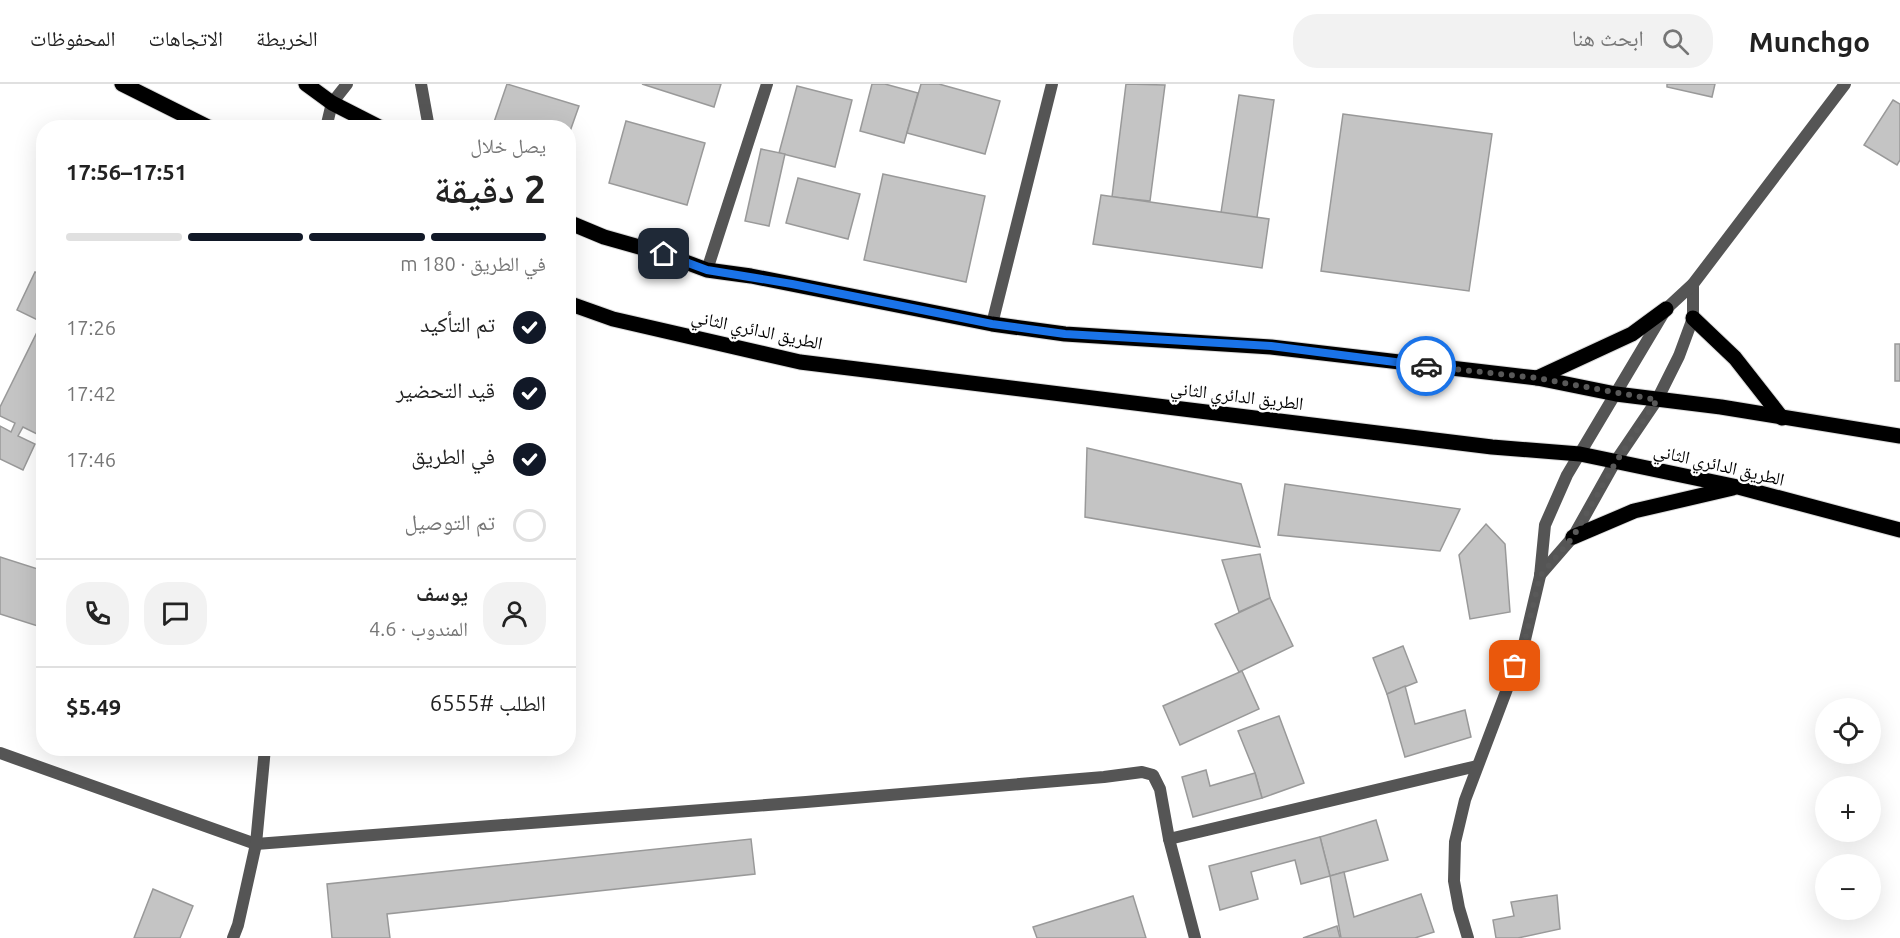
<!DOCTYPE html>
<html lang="ar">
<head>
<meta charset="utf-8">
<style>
  :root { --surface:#fff; --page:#f2f2f2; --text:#222; --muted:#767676; --line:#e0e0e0; --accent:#111827 }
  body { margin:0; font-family:Ubuntu,"Noto Naskh Arabic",sans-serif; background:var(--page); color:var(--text); direction:rtl; height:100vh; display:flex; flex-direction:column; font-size:22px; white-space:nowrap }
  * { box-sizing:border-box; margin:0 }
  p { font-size:20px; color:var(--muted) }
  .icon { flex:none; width:33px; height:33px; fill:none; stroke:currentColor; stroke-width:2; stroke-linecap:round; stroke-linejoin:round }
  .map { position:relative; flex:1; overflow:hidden; direction:ltr }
  .panel { position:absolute; left:36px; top:36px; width:540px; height:636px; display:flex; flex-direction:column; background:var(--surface); border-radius:24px; box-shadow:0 6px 24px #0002; direction:rtl }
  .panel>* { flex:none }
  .fabs { position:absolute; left:1815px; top:614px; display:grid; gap:12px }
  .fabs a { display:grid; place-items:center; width:66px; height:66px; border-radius:50%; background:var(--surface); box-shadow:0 6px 24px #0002; font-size:30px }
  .pin { position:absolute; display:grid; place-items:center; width:51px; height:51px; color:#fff; margin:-26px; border-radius:12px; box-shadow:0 3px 9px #0006 }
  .courier { position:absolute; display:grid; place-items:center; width:60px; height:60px; margin:-30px; border:4px solid #1a73e8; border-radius:50%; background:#fff; color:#222; box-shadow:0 2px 8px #0007 }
  .summary em { font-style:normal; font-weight:600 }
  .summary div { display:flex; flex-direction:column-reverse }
  .summary { display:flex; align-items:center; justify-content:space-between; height:102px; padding:0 30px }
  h1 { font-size:39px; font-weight:600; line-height:45px }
  .bar { display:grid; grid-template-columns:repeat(4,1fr); gap:9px 6px; align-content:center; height:72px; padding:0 30px }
  .bar i { height:8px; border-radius:4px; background:var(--line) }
  .bar .selected { background:var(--accent) }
  .bar p { grid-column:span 4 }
  .line { display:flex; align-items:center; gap:15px; padding:0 30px; border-top:2px solid var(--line) }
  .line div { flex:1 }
  .round { display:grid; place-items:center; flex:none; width:63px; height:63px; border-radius:24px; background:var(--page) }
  ol { padding:0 30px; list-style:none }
  li { display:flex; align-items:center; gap:18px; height:66px }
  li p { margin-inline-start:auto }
  li .icon { padding:6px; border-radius:50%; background:var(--accent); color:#fff; stroke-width:4 }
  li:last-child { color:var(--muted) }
  li i { width:33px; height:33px; border:3px solid var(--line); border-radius:50% }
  header { display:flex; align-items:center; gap:36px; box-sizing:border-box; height:84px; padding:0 30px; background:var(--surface); border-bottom:2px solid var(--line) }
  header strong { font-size:28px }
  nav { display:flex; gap:33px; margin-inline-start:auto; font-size:21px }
  .search { width:420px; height:54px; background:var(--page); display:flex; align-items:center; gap:15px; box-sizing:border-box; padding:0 21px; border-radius:24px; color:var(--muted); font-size:22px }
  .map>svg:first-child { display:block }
  .building { fill:#c4c4c4; stroke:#999; stroke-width:1.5 }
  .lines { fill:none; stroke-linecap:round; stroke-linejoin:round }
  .primary-casing { stroke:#dbdbdb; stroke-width:17 }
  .street { stroke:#555; stroke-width:12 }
  .primary { stroke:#000; stroke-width:15 }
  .done { stroke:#595959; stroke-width:6; stroke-dasharray:0 10.8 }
  .route { stroke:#1a73e8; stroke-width:8 }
  .labels { text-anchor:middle; stroke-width:5; stroke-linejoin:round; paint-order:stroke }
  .street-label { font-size:18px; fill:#000; stroke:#fff }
</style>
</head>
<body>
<header>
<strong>Munchgo</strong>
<div class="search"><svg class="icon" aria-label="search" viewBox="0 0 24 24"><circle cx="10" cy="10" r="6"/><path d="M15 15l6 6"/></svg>ابحث هنا</div>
<nav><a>الخريطة</a><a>الاتجاهات</a><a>المحفوظات</a></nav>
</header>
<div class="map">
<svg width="1900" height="854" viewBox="0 0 1900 854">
  <rect width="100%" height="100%" fill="#fff"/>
  <!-- building -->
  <g class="building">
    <polygon points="507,0 579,22 568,53 568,44 492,44"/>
    <polygon points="642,0 721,0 714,23"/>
    <polygon points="872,0 885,0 918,9 904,59 860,47"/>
    <polygon points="921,0 939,0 1000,17 985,70 907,49"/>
    <polygon points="1126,0 1165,1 1150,117 1112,113"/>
    <polygon points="1667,0 1715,0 1712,13 1667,3"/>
    <polygon points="797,2 852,16 835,83 779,69"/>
    <polygon points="1239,11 1274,16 1256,140 1220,135"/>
    <polygon points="1893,16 1900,20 1900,76 1897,81 1864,61"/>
    <polygon points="1343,30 1492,50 1469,207 1321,187"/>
    <polygon points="626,37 705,59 687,121 609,99"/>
    <polygon points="761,65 785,70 769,142 745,137"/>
    <polygon points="883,90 985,112 966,198 864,176"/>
    <polygon points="798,94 860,110 848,155 786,139"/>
    <polygon points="1101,111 1269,135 1262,184 1093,160"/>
    <polygon points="35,188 44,192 44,341 39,351 23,343 18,352 35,360 23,386 0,375 0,342 11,348 15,339 0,332 0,323 42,238 17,226"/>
    <rect x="1895" y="260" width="5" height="37"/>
    <polygon points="1087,364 1241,400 1260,463 1085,433"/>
    <polygon points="1285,400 1460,425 1440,467 1278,451"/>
    <polygon points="1486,440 1505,460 1510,528 1470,535 1459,471"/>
    <polygon points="1260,470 1270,514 1239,528 1222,476"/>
    <polygon points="0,473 44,487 44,544 0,530"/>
    <polygon points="1270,514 1293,562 1239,588 1215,540"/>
    <polygon points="1403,562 1417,598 1387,610 1373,574"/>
    <polygon points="1242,587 1259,625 1180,661 1163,622"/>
    <polygon points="1405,602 1415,640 1465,626 1471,653 1405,673 1387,610"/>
    <polygon points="1279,632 1304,699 1262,714 1255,689 1238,647"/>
    <polygon points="1206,686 1210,702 1255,689 1262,714 1193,733 1182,693"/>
    <polygon points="1376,736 1388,776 1330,792 1320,753"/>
    <polygon points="1320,753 1330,792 1301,800 1295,776 1251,788 1258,815 1220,826 1209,782"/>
    <polygon points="751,755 755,790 387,830 390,854 332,854 327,800"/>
    <polygon points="1344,788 1354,833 1421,810 1434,848 1415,854 1341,854 1330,792"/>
    <polygon points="153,805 193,822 180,854 134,854"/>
    <polygon points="1557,811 1560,845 1518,854 1496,854 1493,836 1514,832 1511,818"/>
    <polygon points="1133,812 1146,854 1037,854 1033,843"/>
    <polygon points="1337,842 1340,854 1303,854"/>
  </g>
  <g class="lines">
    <!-- primary casing -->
    <g class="primary-casing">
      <g id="primary">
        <polyline points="122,0 210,44"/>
        <polyline points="306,0 332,19 381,44"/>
        <polyline points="568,138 604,153 664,170 707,186 751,192 992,240 1065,250 1271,263 1537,294 1616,310 1721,323 1900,352"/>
        <polyline points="568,219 613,235 800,278 1492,363 1580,370 1738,403 1900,446"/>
        <polyline points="1693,234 1735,274 1782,334"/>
        <polyline points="1537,294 1632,250 1666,225"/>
        <polyline points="1573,453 1634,427 1733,404"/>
      </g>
    </g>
    <!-- street -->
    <g class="street">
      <polyline points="421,0 429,44"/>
      <polyline points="326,44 332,19 347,0"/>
      <polyline points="707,186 767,0"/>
      <polyline points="992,240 1052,0"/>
      <polyline points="1540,491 1573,453 1615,378 1657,316 1679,272 1693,234 1693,200"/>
      <polyline points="0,669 256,760 806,718 1104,693 1142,688 1153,691 1160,705 1169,755 1195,854"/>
      <polyline points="1169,755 1477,682"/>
      <polyline points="233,854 238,841 256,760 265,664"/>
      <polyline points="1468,854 1459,824 1454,797 1455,758 1465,716 1524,560 1540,492 1545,441 1567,391 1666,225 1693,200 1845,0"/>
    </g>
    <!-- primary -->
    <use href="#primary" class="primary"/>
  </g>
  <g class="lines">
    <!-- done -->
    <polyline class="done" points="1426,282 1537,294 1657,316 1616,378 1573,453 1540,492 1524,561 1515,582"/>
    <!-- route -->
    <polyline class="route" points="664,170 707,186 792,200 992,240 1065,250 1271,262 1426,282"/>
  </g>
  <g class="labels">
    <!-- street labels -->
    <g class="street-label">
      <text transform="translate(757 246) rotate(12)" y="6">الطريق الدائري الثاني</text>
      <text transform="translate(1237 312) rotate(7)" y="6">الطريق الدائري الثاني</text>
      <text transform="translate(1719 381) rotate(13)" y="6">الطريق الدائري الثاني</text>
    </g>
  </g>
</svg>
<div class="fabs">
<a><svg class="icon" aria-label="locate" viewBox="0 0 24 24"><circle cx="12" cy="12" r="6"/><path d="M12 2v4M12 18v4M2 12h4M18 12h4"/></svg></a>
<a>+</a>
<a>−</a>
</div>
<div class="pin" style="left:1515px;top:582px;background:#ea580c"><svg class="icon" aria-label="bag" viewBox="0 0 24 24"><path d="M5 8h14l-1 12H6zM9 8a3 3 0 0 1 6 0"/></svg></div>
<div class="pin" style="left:664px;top:170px;background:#1f2937"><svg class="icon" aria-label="home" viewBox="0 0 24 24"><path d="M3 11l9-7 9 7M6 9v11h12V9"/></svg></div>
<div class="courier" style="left:1426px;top:282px"><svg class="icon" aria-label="car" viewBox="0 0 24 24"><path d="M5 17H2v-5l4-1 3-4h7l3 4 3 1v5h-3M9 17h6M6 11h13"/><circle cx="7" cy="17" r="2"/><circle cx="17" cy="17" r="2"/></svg></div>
<section class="panel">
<div class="summary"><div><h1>2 دقيقة</h1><p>يصل خلال</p></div><em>17:51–17:56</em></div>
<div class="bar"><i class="selected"></i><i class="selected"></i><i class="selected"></i><i></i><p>في الطريق · 180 m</p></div>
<ol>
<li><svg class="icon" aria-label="check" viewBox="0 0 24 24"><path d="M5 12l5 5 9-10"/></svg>تم التأكيد<p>17:26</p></li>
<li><svg class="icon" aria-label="check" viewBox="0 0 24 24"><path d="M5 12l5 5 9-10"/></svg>قيد التحضير<p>17:42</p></li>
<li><svg class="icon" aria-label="check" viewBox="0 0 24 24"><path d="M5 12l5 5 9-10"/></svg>في الطريق<p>17:46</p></li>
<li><i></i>تم التوصيل</li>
</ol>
<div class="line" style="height:108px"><a class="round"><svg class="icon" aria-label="person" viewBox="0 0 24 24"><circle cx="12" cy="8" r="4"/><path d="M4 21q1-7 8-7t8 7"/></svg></a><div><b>يوسف</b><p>المندوب · 4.6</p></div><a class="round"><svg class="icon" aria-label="chat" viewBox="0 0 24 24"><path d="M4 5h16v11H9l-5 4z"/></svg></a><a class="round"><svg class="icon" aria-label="phone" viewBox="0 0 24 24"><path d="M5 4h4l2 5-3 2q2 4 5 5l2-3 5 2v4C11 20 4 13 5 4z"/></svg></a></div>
<div class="line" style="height:78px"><div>الطلب #6555</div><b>$5.49</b></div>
</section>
</div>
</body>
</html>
